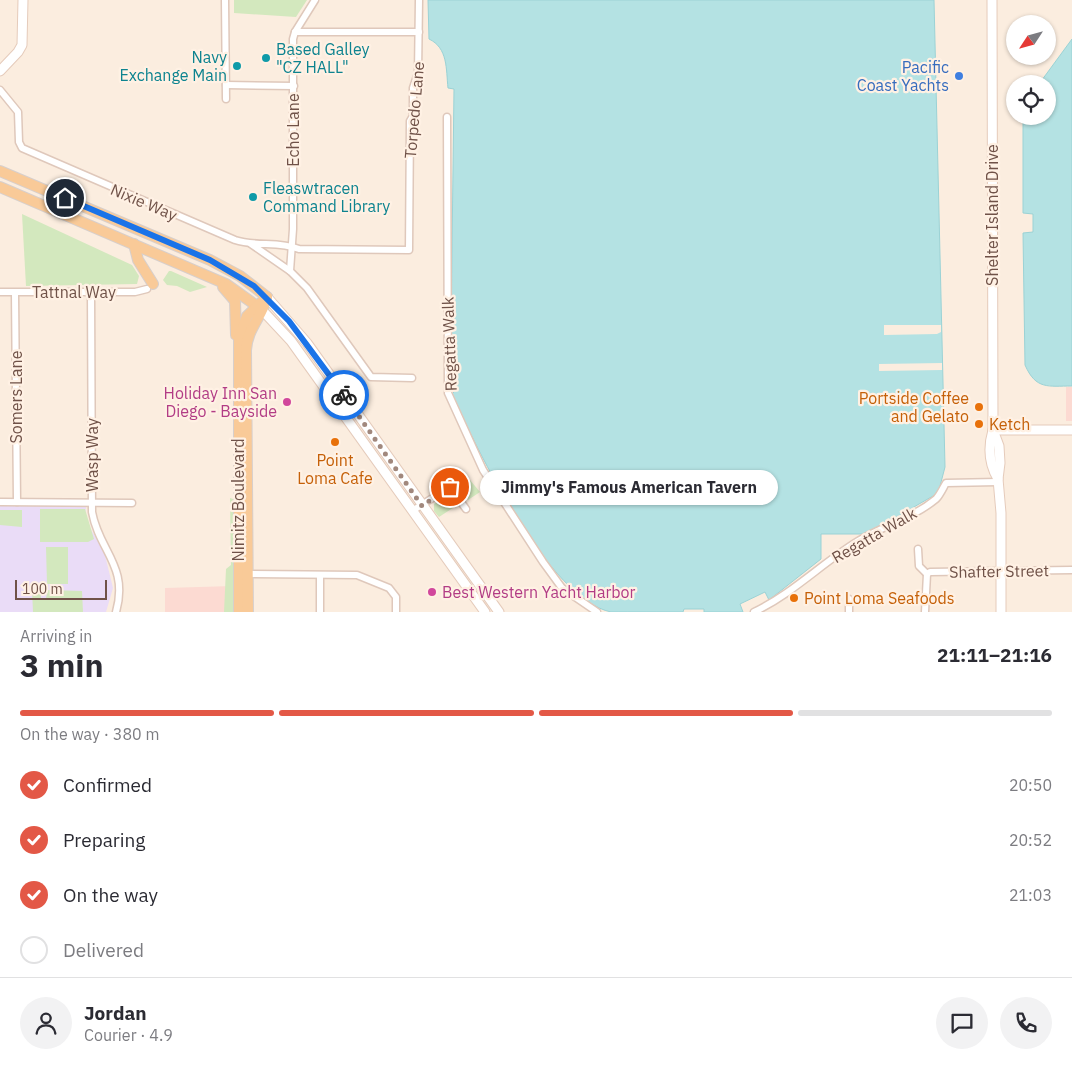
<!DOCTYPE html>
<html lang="en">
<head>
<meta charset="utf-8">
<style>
  :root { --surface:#fff; --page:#f2f2f3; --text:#2b2b33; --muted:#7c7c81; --line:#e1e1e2; --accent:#e35846 }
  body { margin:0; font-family:"IBM Plex Sans",sans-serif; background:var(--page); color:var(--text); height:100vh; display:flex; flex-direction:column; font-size:19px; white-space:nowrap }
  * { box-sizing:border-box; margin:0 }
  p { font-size:16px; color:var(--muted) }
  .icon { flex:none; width:28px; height:28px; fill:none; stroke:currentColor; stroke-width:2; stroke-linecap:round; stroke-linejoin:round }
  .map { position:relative; height:612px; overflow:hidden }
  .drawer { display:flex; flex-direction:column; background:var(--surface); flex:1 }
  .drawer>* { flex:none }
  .needle { width:32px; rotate:234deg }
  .buttons { position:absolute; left:1006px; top:15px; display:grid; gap:10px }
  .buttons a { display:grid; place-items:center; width:50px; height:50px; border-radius:50%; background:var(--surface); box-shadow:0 1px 4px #0004; font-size:25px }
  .scale { position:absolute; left:15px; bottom:12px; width:92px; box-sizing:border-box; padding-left:5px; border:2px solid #705248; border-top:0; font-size:14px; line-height:18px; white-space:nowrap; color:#705248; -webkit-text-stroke:4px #fff1e4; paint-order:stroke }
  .pin { position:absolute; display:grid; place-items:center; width:42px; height:42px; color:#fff; margin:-21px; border:2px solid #fff; border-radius:50%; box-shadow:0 1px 5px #0007 }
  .courier { position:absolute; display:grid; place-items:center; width:50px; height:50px; margin:-25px; border:4px solid #1a73e8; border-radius:50%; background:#fff; color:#222; box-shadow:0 1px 6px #0007 }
  .bubble { position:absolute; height:35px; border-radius:18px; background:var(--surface); box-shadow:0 1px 4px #0004; font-size:16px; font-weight:700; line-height:35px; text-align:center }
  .head em { font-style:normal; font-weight:700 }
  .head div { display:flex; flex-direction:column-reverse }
  .head { display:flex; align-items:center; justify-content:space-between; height:85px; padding:0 20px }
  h1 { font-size:32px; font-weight:700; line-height:38px }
  .bar { display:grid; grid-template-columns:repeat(4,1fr); gap:8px 5px; align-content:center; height:60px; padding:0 20px }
  .bar i { height:6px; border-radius:4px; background:var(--line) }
  .bar .on { background:var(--accent) }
  .bar p { grid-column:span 4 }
  .line { display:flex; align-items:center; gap:12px; padding:0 20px; border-top:1px solid var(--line) }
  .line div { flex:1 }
  .round { display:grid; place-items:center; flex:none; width:52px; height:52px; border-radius:26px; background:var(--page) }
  ol { padding:0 20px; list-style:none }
  li { display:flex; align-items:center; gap:15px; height:55px }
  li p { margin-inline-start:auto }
  li .icon { padding:5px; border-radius:50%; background:var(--accent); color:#fff; stroke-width:4 }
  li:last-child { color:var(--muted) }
  li i { width:28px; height:28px; border:2px solid var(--line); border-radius:50% }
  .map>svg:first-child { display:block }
  .commercial { fill:#fcdad2 }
  .education { fill:#eadcf7 }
  .green { fill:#d3e8be }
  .water { fill:#b4e2e3; stroke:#9bd2d5 }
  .pier { fill:#fbeddf }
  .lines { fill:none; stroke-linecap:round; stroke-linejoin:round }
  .street-casing { stroke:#dfc8bb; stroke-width:9 }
  .secondary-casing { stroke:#e5cbbb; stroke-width:11 }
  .primary-casing { stroke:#d7cfcc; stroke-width:12 }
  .street { stroke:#fff; stroke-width:6 }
  .secondary { stroke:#fff; stroke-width:9 }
  .primary { stroke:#f9ca98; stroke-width:10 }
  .done { stroke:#a1887d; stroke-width:5; stroke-dasharray:0 9 }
  .route { stroke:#1a73e8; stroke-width:6 }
  .culture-dot { fill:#0f9aa8; stroke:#fff1e4; stroke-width:2 }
  .shop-dot { fill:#3f7fe0; stroke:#fff1e4; stroke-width:2 }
  .hotel-dot { fill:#d1479c; stroke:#fff1e4; stroke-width:2 }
  .food-dot { fill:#e8710a; stroke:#fff1e4; stroke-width:2 }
  .labels { text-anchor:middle; stroke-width:4.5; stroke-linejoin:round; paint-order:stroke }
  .culture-label { font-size:16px; fill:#0d838f; stroke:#fff1e4; text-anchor:start }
  .shop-label { font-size:16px; fill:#366cbe; stroke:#fff1e4; text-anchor:end }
  .street-label { font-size:16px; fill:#705248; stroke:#fff1e4 }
  .hotel-label { font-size:16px; fill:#b23c85; stroke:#fff1e4; text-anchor:end }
  .food-label { font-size:16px; fill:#c56008; stroke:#fff1e4; text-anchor:start }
</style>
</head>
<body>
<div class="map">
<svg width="1072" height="612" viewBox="0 0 1072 612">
  <rect width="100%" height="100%" fill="#fbeddf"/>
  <!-- commercial -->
  <g class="commercial">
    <rect x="1066" y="387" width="6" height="34"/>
    <polygon points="233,586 233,612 165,612 165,588"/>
  </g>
  <!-- education -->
  <polygon class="education" points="0,506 86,506 85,520 104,551 113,588 106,612 0,612"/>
  <!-- green -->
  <g class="green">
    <polygon points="234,0 307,0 296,17 234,13"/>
    <polygon points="22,214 132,265 139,276 137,284 26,286"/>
    <polygon points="169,271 171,271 207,287 190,292 177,286 167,285 163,280"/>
    <polygon points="470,480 480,492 468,500 459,487"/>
    <polygon points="448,494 453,495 459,504 439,517 434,511 434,504"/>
    <polygon points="230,498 233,499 233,612 224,612 226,569 231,565"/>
    <polygon points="40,509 85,509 94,539 88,542 40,542"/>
    <polygon points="0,510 22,510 22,527 0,525"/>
    <polygon points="46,547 68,547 68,584 47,584"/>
    <polygon points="32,590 40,590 41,598 46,598 48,590 82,591 83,612 33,612"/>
  </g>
  <!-- water -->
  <g class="water">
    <path d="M 428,0 L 934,0 L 945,467 L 939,490 L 933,496 L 867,534 L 821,534 L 821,559 L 769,600 L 765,592 L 740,604 L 743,612 L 704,612 L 704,609 L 684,609 L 683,612 C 663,612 630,612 611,612 C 549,599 477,450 452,394 L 454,392 L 451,331 L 454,89 L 448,88 C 446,69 448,48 429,39 Z"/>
    <path d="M 1072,39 L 1072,386 C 1048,386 1036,390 1025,365 L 1023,233 L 1033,232 L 1033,214 L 1023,213 L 1023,122 L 1024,116 L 1048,116 L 1048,84 L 1039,84 Z"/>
  </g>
  <!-- pier -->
  <g class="pier">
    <polygon points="884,325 941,325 941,332 937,334 884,335"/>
    <polygon points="942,363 942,370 879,371 879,364"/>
  </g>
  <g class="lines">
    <!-- street casing -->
    <g class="street-casing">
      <g id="street">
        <polyline points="225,0 226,99"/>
        <polyline points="315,0 295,32 293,39 293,229 290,271 307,288 371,377 412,378"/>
        <polyline points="295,32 419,32"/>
        <polyline points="226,85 294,86"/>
        <path d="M 0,90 L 18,112 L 19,142 L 22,148 L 235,240 C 256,247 278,241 299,249 L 409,250 L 410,121 L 413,116 L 413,88 L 418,73 L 419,0"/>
        <polyline points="447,117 448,393 483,470 543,562 562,588 597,612"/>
        <polyline points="251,244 290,271"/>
        <polyline points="0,292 135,292 147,289"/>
        <path d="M 91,292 L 92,512 C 99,551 129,566 116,612"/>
        <polyline points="15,293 17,502"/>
        <polyline points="0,502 132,503"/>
        <polyline points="412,511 450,487 466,509"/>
        <polyline points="918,549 919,566 927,574"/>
        <polyline points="245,574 357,575 389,588 396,597 396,612"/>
        <polyline points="927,574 930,572 1072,570"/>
        <polyline points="320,576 320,612"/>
        <polyline points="849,599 849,612"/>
        <path d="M 754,612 C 792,594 822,563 858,541 C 883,526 913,518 936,499 C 940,495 943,488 946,483 L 998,482"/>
        <polyline points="925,612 927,574"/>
      </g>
    </g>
    <!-- secondary casing -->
    <g class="secondary-casing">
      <g id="secondary">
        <path d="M 992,0 L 993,430 C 988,447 989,464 998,479"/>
        <polyline points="0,71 18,52 22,45 23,0"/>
        <polyline points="267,297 307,343 499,612"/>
        <polyline points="263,311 291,341 485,612"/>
        <polyline points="993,430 999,446 1000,463 998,479 1001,513 1001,612"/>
        <polyline points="993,430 1072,430"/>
      </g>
    </g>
    <!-- primary casing -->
    <g class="primary-casing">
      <g id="primary">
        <polyline points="0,171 210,260 240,276 267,297"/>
        <polyline points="0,187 226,284 261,309"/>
        <polyline points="134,244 138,260 153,284"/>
        <polyline points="223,287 235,301 236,335"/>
        <polyline points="239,612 239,339 247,316 267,297"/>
        <path d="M 248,612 L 246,350 C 247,329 262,317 267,297"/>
      </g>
    </g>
    <!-- street -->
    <use href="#street" class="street"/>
    <!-- secondary -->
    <use href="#secondary" class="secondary"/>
    <!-- primary -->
    <use href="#primary" class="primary"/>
  </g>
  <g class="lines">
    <!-- done -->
    <polyline class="done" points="344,395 422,506 450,487"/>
    <!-- route -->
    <polyline class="route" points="65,198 210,260 254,286 289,321 344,395"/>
  </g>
  <!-- markers -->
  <g class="culture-dot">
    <circle cx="266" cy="58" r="5"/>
    <circle cx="237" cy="66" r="5"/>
    <circle cx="253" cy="197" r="5"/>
  </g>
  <circle class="shop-dot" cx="959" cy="76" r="5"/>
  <g class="hotel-dot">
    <circle cx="287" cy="402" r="5"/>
    <circle cx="432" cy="592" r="5"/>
  </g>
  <g class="food-dot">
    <circle cx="979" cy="407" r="5"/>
    <circle cx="979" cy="424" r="5"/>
    <circle cx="335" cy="442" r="5"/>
    <circle cx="794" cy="598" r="5"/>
  </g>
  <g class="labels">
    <!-- culture labels -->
    <g class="culture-label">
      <text x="276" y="55">Based Galley<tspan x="276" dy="18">"CZ HALL"</tspan></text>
      <text x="227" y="63" text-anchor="end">Navy<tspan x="227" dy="18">Exchange Main</tspan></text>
      <text x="263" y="194">Fleaswtracen<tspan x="263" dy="18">Command Library</tspan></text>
    </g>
    <!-- shop labels -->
    <g class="shop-label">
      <text x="949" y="73">Pacific<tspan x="949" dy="18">Coast Yachts</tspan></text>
    </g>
    <!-- street labels -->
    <g class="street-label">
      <text transform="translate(414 110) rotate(-85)" y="6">Torpedo Lane</text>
      <text transform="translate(293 130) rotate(-90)" y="6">Echo Lane</text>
      <text transform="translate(144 202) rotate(23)" y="6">Nixie Way</text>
      <text transform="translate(992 215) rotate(-90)" y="6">Shelter Island Drive</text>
      <text x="74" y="298">Tattnal Way</text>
      <text transform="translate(449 344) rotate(-92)" y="6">Regatta Walk</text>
      <text transform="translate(16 397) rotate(-90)" y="6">Somers Lane</text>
      <text transform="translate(92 455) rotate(-90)" y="6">Wasp Way</text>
      <text transform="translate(238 500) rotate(-90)" y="6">Nimitz Boulevard</text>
      <text transform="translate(874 535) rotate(-30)" y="6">Regatta Walk</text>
      <text transform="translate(999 571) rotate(-1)" y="6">Shafter Street</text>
    </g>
    <!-- hotel labels -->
    <g class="hotel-label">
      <text x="277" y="399">Holiday Inn San<tspan x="277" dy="18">Diego - Bayside</tspan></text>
      <text x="442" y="598" text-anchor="start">Best Western Yacht Harbor</text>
    </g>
    <!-- food labels -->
    <g class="food-label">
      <text x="969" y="404" text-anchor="end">Portside Coffee<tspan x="969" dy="18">and Gelato</tspan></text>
      <text x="989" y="430">Ketch</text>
      <text x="335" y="466" text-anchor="middle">Point<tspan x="335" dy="18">Loma Cafe</tspan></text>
      <text x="804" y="604">Point Loma Seafoods</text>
    </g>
  </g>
</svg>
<div class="buttons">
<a><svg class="needle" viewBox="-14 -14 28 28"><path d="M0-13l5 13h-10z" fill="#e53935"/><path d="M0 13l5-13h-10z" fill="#7c7c81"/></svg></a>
<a><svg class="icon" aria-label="locate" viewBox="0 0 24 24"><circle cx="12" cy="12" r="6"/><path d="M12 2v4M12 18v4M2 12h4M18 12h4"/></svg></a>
</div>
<div class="scale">100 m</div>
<div class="pin" style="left:450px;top:487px;background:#ea580c"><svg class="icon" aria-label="bag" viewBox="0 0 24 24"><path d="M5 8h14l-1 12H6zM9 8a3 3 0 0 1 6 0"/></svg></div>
<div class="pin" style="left:65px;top:198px;background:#1f2937"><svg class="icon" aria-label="home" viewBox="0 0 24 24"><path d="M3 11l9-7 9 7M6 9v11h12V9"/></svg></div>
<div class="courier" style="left:344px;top:395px"><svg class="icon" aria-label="bike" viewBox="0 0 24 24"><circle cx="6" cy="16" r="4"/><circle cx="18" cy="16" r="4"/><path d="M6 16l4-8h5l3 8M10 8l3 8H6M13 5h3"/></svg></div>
<div class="bubble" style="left:480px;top:470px;width:298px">Jimmy's Famous American Tavern</div>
</div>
<section class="drawer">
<div class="head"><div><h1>3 min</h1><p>Arriving in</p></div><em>21:11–21:16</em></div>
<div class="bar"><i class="on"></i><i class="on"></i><i class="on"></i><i></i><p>On the way · 380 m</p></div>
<ol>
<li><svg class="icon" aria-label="check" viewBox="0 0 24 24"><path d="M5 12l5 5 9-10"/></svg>Confirmed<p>20:50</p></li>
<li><svg class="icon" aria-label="check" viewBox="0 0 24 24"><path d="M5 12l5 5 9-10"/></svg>Preparing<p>20:52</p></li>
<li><svg class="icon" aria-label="check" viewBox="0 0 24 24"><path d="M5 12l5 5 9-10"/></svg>On the way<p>21:03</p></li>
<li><i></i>Delivered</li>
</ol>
<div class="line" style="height:90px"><a class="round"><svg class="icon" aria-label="person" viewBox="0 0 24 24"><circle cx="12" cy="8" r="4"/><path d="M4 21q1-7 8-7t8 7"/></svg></a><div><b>Jordan</b><p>Courier · 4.9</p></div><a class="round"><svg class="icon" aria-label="chat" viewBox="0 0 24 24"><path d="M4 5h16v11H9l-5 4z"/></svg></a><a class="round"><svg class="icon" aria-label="phone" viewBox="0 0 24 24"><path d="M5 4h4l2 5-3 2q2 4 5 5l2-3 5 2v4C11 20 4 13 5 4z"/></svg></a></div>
</section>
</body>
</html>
